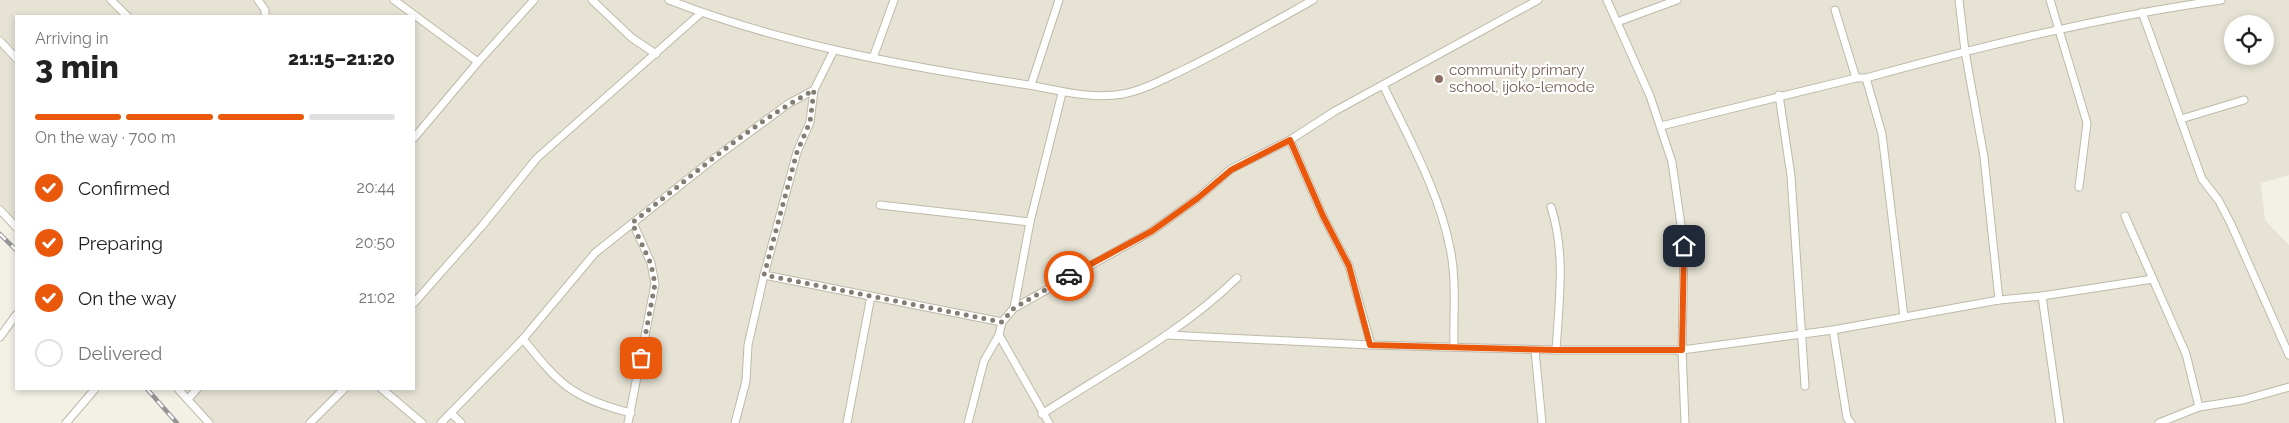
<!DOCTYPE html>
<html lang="en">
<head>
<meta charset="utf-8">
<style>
  :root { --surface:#fff; --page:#f6f6f6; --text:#222; --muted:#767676; --line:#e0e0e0; --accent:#ea580c }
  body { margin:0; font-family:Raleway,sans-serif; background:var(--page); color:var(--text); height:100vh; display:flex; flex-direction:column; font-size:19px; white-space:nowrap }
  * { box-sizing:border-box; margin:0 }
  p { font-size:16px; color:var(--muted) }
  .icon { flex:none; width:28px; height:28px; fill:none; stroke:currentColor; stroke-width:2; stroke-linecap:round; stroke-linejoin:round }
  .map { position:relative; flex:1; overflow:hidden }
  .side { position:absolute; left:15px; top:15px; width:400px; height:375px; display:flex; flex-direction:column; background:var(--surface); border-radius:0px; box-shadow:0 2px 8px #0003 }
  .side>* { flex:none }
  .tools { position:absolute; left:2224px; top:15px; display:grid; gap:10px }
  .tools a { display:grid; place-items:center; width:50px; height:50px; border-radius:50%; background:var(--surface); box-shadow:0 2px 8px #0003; font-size:25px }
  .pin { position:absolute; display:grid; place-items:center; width:42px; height:42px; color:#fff; margin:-21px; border-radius:10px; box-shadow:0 2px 8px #0006 }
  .courier { position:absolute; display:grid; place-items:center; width:50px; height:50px; margin:-25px; border:4px solid #ea580c; border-radius:50%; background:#fff; color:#222; box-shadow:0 1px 6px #0007 }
  .head em { font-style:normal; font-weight:800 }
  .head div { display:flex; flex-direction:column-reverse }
  .head { display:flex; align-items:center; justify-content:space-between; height:85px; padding:0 20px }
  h1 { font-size:32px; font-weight:800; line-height:38px }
  .bar { display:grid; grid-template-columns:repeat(4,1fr); gap:8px 5px; align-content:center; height:60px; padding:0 20px }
  .bar i { height:6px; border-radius:4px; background:var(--line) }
  .bar .selected { background:var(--accent) }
  .bar p { grid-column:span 4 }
  ol { padding:0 20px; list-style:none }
  li { display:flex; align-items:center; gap:15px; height:55px }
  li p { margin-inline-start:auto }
  li .icon { padding:5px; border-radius:50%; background:var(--accent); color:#fff; stroke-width:4 }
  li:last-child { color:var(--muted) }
  li i { width:28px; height:28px; border:2px solid var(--line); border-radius:50% }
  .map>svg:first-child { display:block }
  .residential { fill:#e6e3d5; fill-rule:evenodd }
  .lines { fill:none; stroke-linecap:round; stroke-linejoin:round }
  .minor-casing { stroke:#beb9a9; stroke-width:9 }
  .minor { stroke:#fff; stroke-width:7 }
  .rail-casing { stroke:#959595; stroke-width:4.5 }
  .rail { stroke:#fff; stroke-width:2.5; stroke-dasharray:8; stroke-linecap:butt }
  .done { stroke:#827e74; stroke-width:5; stroke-dasharray:0 9 }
  .route { stroke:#ea580c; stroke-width:6 }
  .education-dot { fill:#8d6e63; stroke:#fff; stroke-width:2 }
  .labels { text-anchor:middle; stroke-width:4.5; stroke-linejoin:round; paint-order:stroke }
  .education-label { font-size:15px; fill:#785e54; stroke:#fff; text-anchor:start }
</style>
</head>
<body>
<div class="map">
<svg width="2289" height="423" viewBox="0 0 2289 423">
  <rect width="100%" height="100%" fill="#f3f0e6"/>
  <!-- residential -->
  <path class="residential" d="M 0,0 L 2289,0 L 2289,175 L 2261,183 L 2265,220 L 2289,245 L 2289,423 L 210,423 L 178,389 L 414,389 L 414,16 L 16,16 L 16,222 L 0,205 ZM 2232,24 L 2265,24 L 2265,56 L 2232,56 Z"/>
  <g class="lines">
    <!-- minor casing -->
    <g class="minor-casing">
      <g id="minor">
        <polyline points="111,0 127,16"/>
        <polyline points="258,0 265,10 265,16"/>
        <polyline points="394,0 478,62"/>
        <polyline points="592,0 632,38 656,54"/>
        <path d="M 669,0 C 782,44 903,66 1022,84 C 1056,89 1088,100 1123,94 C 1144,90 1164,79 1183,70 C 1227,49 1270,24 1313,0"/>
        <polyline points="1607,0 1650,96 1672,162 1684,246 1682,350 1685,423"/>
        <polyline points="1959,0 1965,51 1984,157 1999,300"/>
        <polyline points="2050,0 2087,123 2079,187"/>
        <polyline points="1835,10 1856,78"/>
        <polyline points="2142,12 2202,179 2219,201 2231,224 2289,355"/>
        <polyline points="1617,22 1677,0"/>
        <polyline points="0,41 16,58"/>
        <polyline points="873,58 894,0"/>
        <polyline points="1866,78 1882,134 1904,317"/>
        <polyline points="1031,85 1059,0"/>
        <path d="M 1383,85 C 1408,137 1439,191 1450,248 C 1457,280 1453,315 1454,347"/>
        <polyline points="1779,95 1791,176 1805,386"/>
        <polyline points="2181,119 2244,100"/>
        <path d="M 1661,126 L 1856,78 L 1866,78 C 1983,46 2100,17 2221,0"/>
        <polyline points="414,138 478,62 534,0"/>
        <polyline points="1290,140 1323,216 1349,266 1371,345"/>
        <polyline points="880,205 1030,222"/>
        <path d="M 1551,207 C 1566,253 1559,302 1556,350"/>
        <polyline points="0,210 16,227"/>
        <polyline points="2125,216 2186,354 2199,407"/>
        <polyline points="764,275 1002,322"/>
        <polyline points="2042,296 2060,423"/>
        <polyline points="414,303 482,226 537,158 701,13"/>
        <polyline points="1014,308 1152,231 1198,198 1231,169 1290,140 1335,111 1538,0"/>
        <polyline points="1833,330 1847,418 1851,423"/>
        <polyline points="999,335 1049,423"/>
        <polyline points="1166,335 1371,345 1556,350 1682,350 1833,330 1999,300 2042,296 2153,279"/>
        <polyline points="0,337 16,315"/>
        <path d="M 523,339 C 560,385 572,398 631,413"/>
        <polyline points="1535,350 1542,423"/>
        <polyline points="178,389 209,423"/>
        <polyline points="382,389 422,423"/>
        <polyline points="188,399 197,389"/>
        <polyline points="451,413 461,423"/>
        <path d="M 1042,414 C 1108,371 1181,333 1237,278"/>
        <polyline points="66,423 95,389"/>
        <polyline points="310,423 344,389"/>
        <polyline points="441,423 523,339 595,253 712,160 788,104 814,90"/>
        <polyline points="628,423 655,284 651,263 633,223"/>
        <polyline points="735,423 746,381 748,345 764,275 797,152 810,122 814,90 834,50"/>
        <polyline points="847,423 871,296"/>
        <polyline points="968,423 984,361 999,335 1002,322 1014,308 1030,222 1062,93"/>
        <polyline points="2159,423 2199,407 2243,400 2289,387"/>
      </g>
    </g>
    <!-- minor -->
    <use href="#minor" class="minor"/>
    <!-- rail casing -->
    <g class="rail-casing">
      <g id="rail">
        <polyline points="0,234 16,250"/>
        <polyline points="147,389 177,423"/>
      </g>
    </g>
    <!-- rail -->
    <use href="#rail" class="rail"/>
  </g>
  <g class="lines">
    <!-- done -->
    <path class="done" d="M 641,358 L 655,284 L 651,264 L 632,223 C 691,177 749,125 814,90 L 810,122 L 797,152 L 764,275 L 1002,322 L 1014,308 L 1069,276"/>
    <!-- route -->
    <polyline class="route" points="1069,276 1152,231 1198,198 1231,170 1290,140 1323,216 1349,266 1370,345 1556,350 1682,350 1684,246"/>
  </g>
  <!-- markers -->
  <circle class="education-dot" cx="1439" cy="79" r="5"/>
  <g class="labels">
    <!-- education labels -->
    <g class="education-label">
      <text x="1449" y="75">community primary<tspan x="1449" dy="17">school, ijoko-lemode</tspan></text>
    </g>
  </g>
</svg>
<div class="tools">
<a><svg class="icon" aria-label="locate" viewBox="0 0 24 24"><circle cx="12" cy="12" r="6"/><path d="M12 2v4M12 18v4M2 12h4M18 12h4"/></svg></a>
</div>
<div class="pin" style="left:641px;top:358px;background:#ea580c"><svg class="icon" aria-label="bag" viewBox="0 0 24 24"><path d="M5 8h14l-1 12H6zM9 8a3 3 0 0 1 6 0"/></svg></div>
<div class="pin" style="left:1684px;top:246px;background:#1f2937"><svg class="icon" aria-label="home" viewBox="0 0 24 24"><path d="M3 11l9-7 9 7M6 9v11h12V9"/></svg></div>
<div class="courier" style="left:1069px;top:276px"><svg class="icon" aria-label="car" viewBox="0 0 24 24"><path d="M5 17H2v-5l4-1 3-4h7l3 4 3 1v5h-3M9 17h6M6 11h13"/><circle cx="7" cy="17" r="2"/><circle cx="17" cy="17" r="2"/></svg></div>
<section class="side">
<div class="head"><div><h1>3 min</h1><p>Arriving in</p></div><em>21:15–21:20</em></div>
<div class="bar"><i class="selected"></i><i class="selected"></i><i class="selected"></i><i></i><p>On the way · 700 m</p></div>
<ol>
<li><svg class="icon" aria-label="check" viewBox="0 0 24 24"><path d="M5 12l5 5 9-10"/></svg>Confirmed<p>20:44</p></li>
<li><svg class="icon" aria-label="check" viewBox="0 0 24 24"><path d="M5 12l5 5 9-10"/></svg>Preparing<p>20:50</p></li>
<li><svg class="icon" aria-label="check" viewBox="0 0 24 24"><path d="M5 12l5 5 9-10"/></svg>On the way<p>21:02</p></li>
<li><i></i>Delivered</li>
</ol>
</section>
</div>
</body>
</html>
